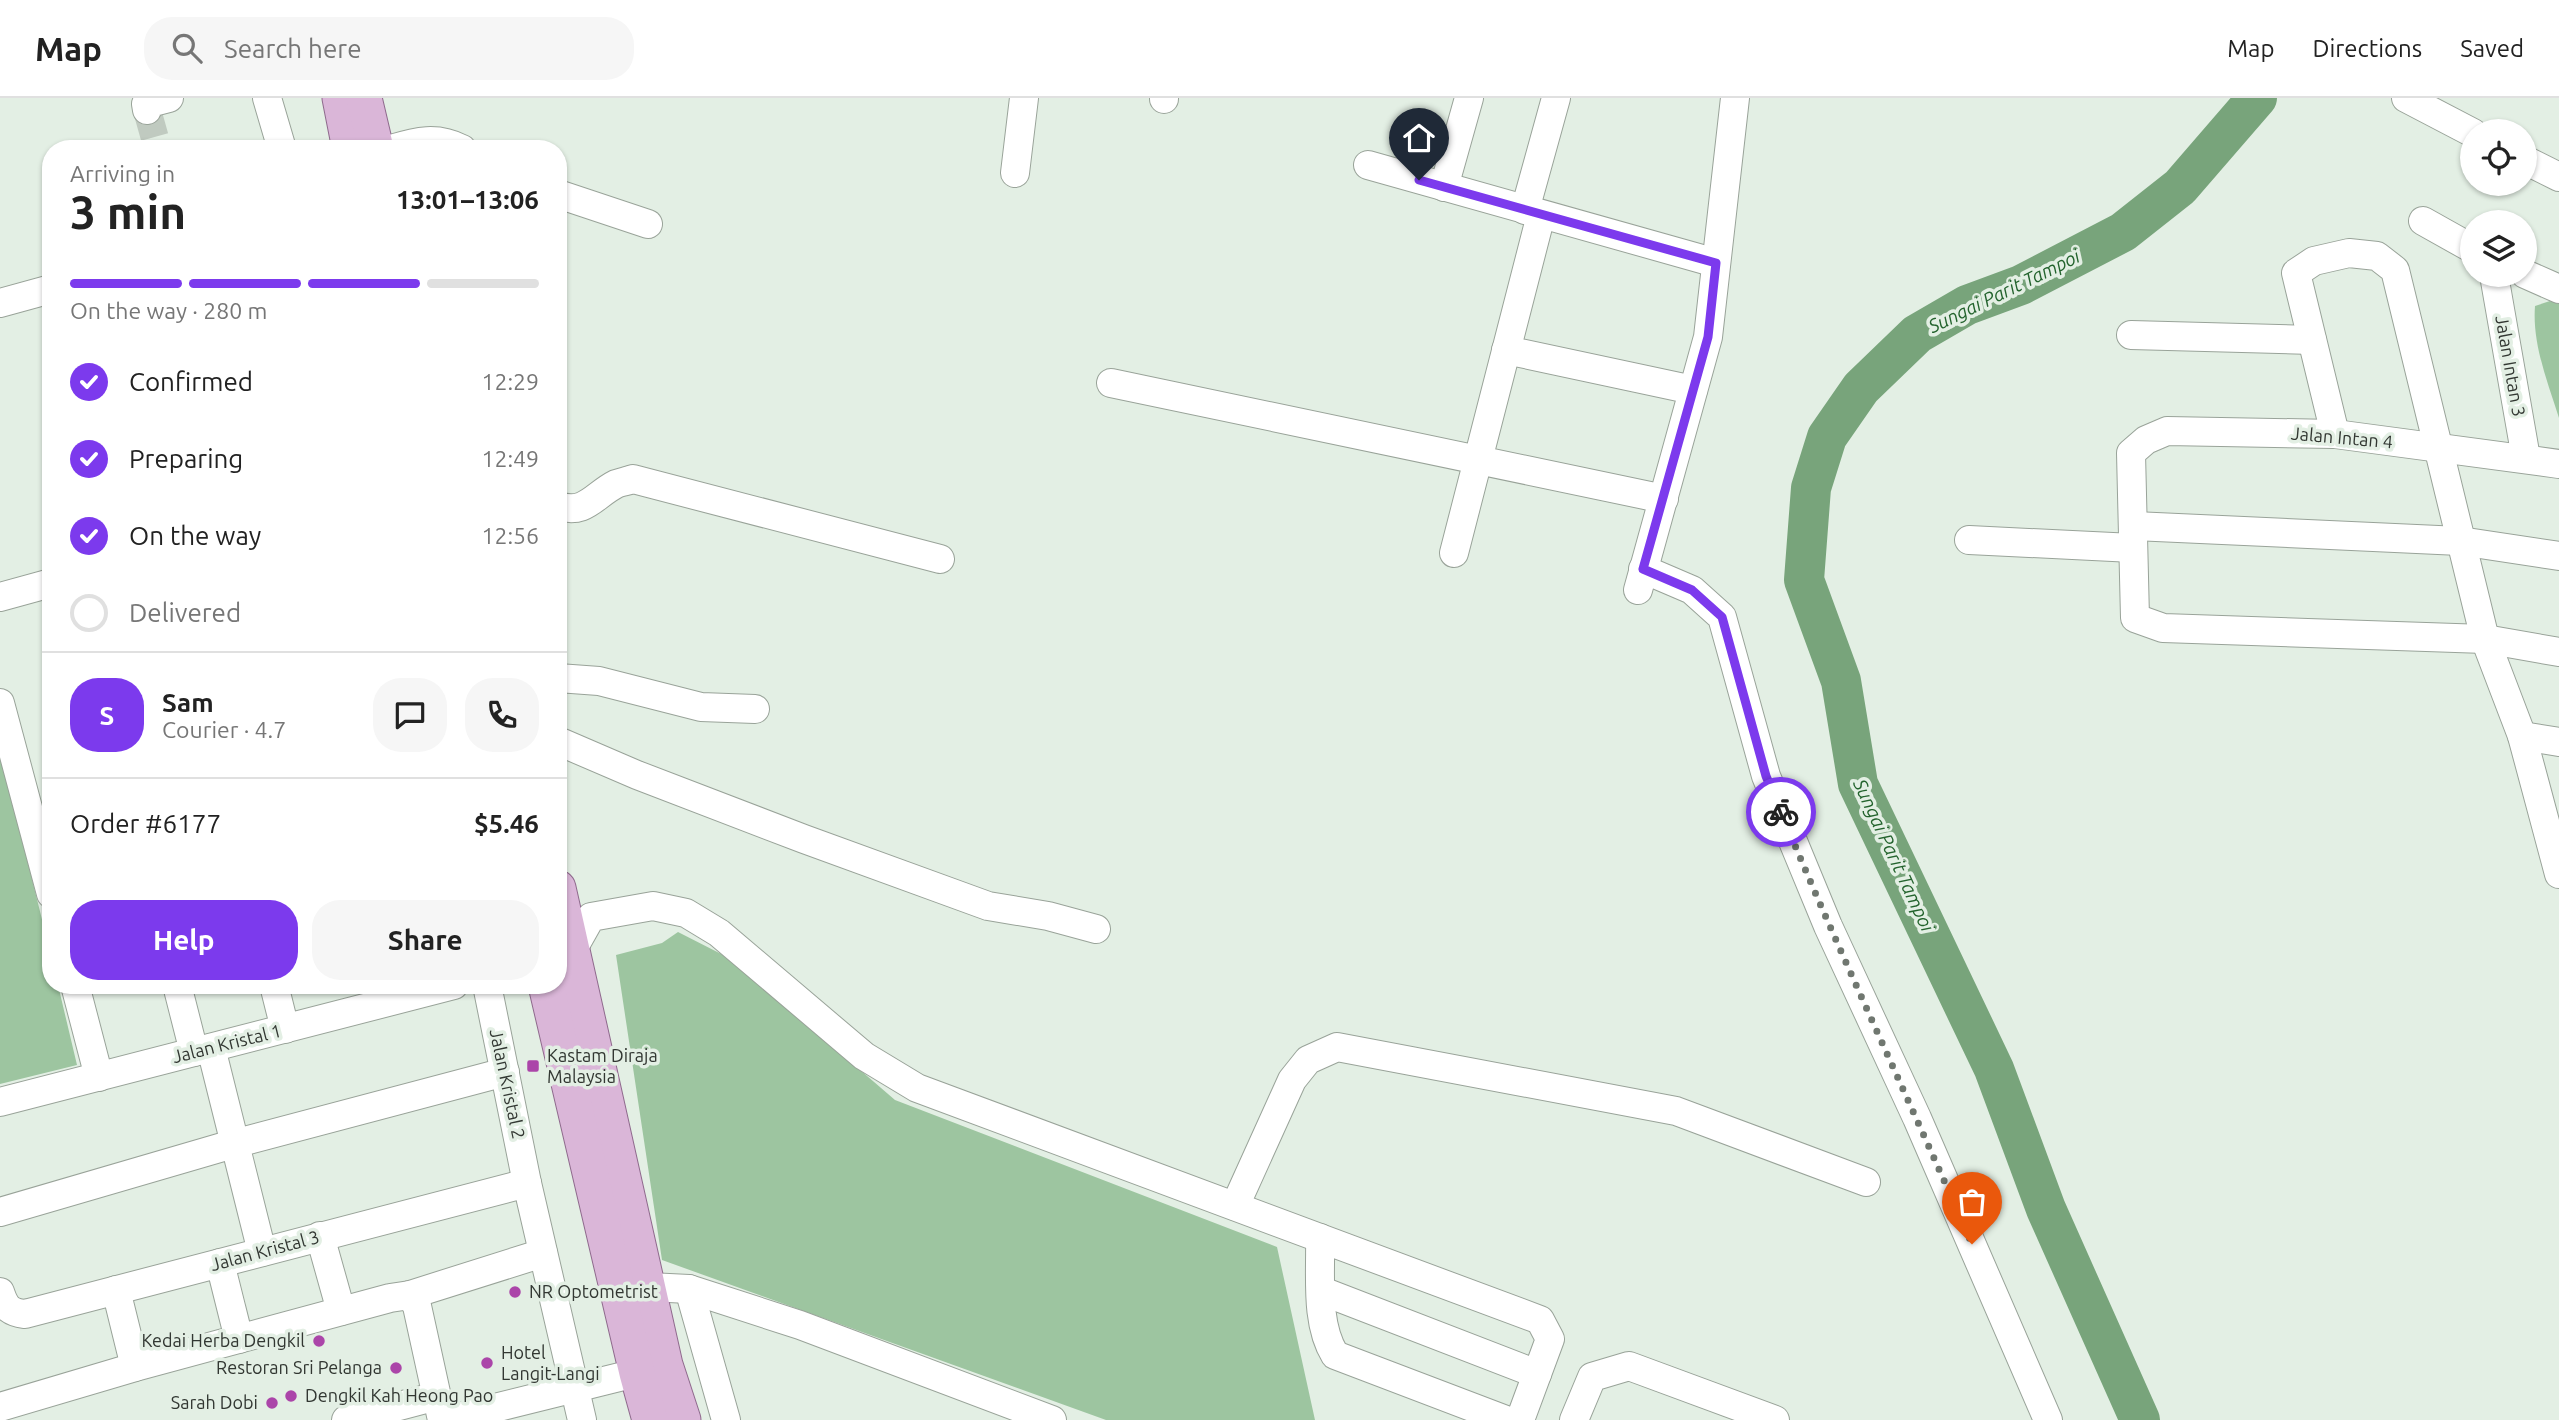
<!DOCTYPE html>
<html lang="en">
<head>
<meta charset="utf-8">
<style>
  :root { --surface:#fff; --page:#f6f6f6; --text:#222; --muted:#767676; --line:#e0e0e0; --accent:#7c3aed }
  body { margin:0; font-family:Ubuntu,sans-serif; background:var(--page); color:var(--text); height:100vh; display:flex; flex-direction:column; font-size:26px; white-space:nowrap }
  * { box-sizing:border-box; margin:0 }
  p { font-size:23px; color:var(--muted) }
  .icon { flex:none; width:38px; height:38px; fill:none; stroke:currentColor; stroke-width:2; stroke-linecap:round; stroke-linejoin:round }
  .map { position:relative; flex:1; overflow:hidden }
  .details { position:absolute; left:42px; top:42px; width:525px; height:854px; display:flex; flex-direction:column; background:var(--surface); border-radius:28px; box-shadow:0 2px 5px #0004 }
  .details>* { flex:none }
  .fabs { position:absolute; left:2460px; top:21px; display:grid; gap:14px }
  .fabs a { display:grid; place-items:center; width:77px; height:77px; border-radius:50%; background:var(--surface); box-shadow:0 2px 5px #0004; font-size:35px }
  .pin { position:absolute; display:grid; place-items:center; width:60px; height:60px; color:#fff; margin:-72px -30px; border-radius:50% 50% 50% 0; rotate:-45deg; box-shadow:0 0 7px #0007 }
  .pin .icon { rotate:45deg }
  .courier { position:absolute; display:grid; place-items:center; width:70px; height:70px; margin:-35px; border:5px solid #7c3aed; border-radius:50%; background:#fff; color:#222; box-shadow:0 2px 9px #0007 }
  .overview em { font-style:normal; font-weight:600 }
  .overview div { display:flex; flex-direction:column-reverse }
  .overview { display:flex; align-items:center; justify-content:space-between; height:119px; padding:0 28px }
  h1 { font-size:46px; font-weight:600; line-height:52px }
  .bar { display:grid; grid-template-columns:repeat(4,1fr); gap:10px 7px; align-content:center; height:84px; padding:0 28px }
  .bar i { height:9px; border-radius:5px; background:var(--line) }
  .bar .selected { background:var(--accent) }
  .bar p { grid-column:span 4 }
  .line { display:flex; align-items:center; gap:18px; padding:0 28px; border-top:2px solid var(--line) }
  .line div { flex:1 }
  .round { display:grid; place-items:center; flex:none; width:74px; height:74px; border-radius:28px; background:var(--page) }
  ol { padding:0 28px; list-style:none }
  li { display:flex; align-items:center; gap:21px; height:77px }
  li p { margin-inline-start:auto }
  li .icon { padding:7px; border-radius:50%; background:var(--accent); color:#fff; stroke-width:4 }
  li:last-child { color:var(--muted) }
  li i { width:38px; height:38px; border:4px solid var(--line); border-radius:50% }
  .primary-button { display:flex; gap:14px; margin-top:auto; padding:14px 28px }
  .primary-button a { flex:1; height:80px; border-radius:28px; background:var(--accent); color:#fff; font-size:28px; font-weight:600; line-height:80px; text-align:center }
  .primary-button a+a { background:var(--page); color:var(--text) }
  header { display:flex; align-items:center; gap:42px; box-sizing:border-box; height:98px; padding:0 35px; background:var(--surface); border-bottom:2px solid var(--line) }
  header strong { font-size:33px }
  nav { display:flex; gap:38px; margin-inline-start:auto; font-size:24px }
  .search { width:490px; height:63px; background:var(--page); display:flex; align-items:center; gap:18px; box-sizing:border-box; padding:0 24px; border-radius:28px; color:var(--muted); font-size:26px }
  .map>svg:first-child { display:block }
  .green { fill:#9dc5a0 }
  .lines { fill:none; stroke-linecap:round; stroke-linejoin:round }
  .river { stroke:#78a47b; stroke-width:40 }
  .minor-tunnel { stroke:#c0cac0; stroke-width:28; stroke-dasharray:28 14; stroke-linecap:butt }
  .minor-casing { stroke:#99a399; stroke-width:30 }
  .major-casing { stroke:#8f6a8d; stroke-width:37 }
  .minor { stroke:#fff; stroke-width:28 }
  .major { stroke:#dab6d8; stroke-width:35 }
  .done { stroke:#707770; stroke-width:7; stroke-dasharray:0 12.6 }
  .route { stroke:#7c3aed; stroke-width:9 }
  .poi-dot { fill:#ab45a9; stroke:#e3efe4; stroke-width:2.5 }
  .labels { text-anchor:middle; stroke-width:7; stroke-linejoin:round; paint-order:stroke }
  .street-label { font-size:18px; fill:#323732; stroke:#e3efe4 }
  .poi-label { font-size:18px; fill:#323732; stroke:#e3efe4; text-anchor:start }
  .water-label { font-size:19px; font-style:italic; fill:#23632d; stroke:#e3efe4 }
</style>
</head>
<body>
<header>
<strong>Map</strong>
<div class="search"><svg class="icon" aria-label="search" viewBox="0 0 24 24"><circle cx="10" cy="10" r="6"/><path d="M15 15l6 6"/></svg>Search here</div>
<nav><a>Map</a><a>Directions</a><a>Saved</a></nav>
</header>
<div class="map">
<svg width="2559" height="1322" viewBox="0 0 2559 1322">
  <rect width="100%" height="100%" fill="#e3efe4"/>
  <!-- green -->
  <g class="green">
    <path d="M 2550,203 L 2559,206 L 2559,320 C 2548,285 2532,246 2535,208 Z"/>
    <polygon points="0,651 51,858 51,887 58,887 77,967 0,986"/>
    <polygon points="678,834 731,861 895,1002 1277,1149 1315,1322 1106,1322 662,1162 616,857 662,845"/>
  </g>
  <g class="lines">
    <!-- river -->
    <polyline class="river" points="2140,1322 2046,1111 1994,971 1858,686 1841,583 1804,482 1811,390 1827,339 1861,290 1917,236 1967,207 2021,187 2123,134 2180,89 2257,0"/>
    <!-- minor-tunnel -->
    <polyline class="minor-tunnel" points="147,12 158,51"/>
    <!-- minor casing -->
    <g class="minor-casing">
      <g id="minor">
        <polyline points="267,0 282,51"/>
        <polyline points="2406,0 2473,35"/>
        <polyline points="1164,1 1164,0"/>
        <polyline points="147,12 146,6 169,0"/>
        <path d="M 391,51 C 417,43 437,38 462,51"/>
        <polyline points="2525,62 2559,79"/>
        <polyline points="1368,67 1716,165"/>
        <polyline points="1015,75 1024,0"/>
        <polyline points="1444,89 1469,0"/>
        <polyline points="558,96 648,126"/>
        <polyline points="1525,112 1556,0"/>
        <polyline points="2423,123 2473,151"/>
        <polyline points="2525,176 2559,191"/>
        <polyline points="2494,177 2526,360"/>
        <polyline points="0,205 51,191"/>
        <polyline points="2131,237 2312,242"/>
        <polyline points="1506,252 1693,292"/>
        <polyline points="1111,285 1664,401"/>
        <polyline points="2335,336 2296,175 2314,163 2349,155 2377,158 2395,172 2485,541 2522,638 2559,776"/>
        <polyline points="2559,366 2335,336 2167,333 2146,342 2131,355 2135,520 2163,530 2485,541 2559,554"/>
        <path d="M 558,408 C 586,417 594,397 616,386 C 621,384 628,383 633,381 L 940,461"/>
        <polyline points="2134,428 2460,443 2559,458"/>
        <polyline points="1969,442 2133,450"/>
        <polyline points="1454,455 1541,117"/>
        <polyline points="1643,471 1692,492 1722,519 1766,678 1828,828 1917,1020 2048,1322"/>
        <polyline points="1638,492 1708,239 1735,0"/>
        <polyline points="0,499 51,485"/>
        <polyline points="558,580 599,583 701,609 755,611"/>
        <polyline points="0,605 51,796"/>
        <polyline points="2522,638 2559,644"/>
        <polyline points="558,643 637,677 804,741 988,808 1048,818 1096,831"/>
        <polyline points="561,854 573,851 591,819 653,808 686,815 719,835 864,958 917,990 1540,1222 1550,1241 1520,1322"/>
        <polyline points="75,887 99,979"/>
        <polyline points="177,887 194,954"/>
        <polyline points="274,887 285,931"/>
        <polyline points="487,887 527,1085 582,1322"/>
        <polyline points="211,950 262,1154"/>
        <polyline points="0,1004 454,887"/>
        <polyline points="1235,1108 1292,982 1308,962 1337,949 1676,1013 1866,1084"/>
        <polyline points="0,1114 233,1046 505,974"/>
        <polyline points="320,1138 341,1213"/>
        <path d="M 1320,1140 C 1321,1177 1315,1225 1335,1257 L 1506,1322"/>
        <polyline points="220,1165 239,1241"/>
        <polyline points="649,1189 689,1191 800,1227 1052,1322"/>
        <polyline points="689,1191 726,1322"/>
        <polyline points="116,1192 135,1269"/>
        <polyline points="1322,1193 1537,1276"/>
        <path d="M 0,1194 C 5,1209 9,1214 25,1216 L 527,1085"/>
        <polyline points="410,1197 417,1208 442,1322"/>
        <polyline points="0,1309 135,1269 390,1200 410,1197 543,1155"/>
        <polyline points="346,1322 437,1298"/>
        <polyline points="446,1322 656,1270"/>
        <polyline points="1574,1322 1592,1279 1629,1268 1775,1322"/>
      </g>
    </g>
    <!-- major casing -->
    <g class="major-casing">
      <g id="major">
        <polyline points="340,0 350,51"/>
        <polyline points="364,0 376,51"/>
        <polyline points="558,790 665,1267 683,1322"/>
        <polyline points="546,887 637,1275 650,1322"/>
      </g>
    </g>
    <!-- minor -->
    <use href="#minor" class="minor"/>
    <!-- major -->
    <use href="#major" class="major"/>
  </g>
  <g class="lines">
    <!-- done -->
    <path class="done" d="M 1781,714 C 1841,859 1909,1001 1972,1146"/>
    <!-- route -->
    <polyline class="route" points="1419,82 1716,165 1708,239 1643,471 1692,492 1722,519 1766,678 1781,714"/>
  </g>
  <!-- markers -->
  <g class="poi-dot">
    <rect x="526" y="961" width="14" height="14" rx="3.5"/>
    <circle cx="515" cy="1194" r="7"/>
    <circle cx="319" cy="1243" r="7"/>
    <circle cx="487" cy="1265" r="7"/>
    <circle cx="396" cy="1270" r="7"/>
    <circle cx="291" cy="1298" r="7"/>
    <circle cx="272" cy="1305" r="7"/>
  </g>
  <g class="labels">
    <!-- street labels -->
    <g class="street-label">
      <text transform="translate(2510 268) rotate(80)" y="6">Jalan Intan 3</text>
      <text transform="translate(2342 340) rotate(5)" y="6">Jalan Intan 4</text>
      <text transform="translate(227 946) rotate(-14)" y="6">Jalan Kristal 1</text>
      <text transform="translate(507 986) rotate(78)" y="6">Jalan Kristal 2</text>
      <text transform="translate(265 1153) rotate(-15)" y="6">Jalan Kristal 3</text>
    </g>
    <!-- poi labels -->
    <g class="poi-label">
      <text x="547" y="964">Kastam Diraja<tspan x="547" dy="21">Malaysia</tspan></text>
      <text x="529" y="1200">NR Optometrist</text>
      <text x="305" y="1249" text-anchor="end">Kedai Herba Dengkil</text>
      <text x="501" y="1261">Hotel<tspan x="501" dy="21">Langit-Langi</tspan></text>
      <text x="382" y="1276" text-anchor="end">Restoran Sri Pelanga</text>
      <text x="305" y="1304">Dengkil Kah Heong Pao</text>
      <text x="258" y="1311" text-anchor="end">Sarah Dobi</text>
    </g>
    <!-- water labels -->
    <g class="water-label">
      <text transform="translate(2004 193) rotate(-26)" y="7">Sungai Parit Tampoi</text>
      <text transform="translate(1894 757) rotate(65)" y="7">Sungai Parit Tampoi</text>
    </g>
  </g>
</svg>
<div class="fabs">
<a><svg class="icon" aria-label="locate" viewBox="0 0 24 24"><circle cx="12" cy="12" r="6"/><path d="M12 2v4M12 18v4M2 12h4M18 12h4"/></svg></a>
<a><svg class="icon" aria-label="layers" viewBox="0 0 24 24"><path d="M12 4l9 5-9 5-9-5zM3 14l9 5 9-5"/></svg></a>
</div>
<div class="pin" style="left:1972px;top:1146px;background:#ea580c"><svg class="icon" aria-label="bag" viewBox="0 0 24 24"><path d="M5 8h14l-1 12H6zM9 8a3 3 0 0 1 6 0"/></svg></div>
<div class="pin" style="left:1419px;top:82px;background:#1f2937"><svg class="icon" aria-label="home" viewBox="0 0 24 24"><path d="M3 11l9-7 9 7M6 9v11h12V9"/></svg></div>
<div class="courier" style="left:1781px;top:714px"><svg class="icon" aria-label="bike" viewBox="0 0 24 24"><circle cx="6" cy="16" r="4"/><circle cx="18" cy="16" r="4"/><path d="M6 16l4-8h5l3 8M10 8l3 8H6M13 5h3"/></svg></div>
<section class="details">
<div class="overview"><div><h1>3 min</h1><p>Arriving in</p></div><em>13:01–13:06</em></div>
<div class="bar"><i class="selected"></i><i class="selected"></i><i class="selected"></i><i></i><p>On the way · 280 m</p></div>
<ol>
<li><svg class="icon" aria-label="check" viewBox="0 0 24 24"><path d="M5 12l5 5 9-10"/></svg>Confirmed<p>12:29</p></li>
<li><svg class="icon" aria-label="check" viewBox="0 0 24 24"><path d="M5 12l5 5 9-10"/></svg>Preparing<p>12:49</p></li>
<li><svg class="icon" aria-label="check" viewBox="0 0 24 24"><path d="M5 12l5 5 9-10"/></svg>On the way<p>12:56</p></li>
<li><i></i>Delivered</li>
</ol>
<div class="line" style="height:126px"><b class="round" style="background:var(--accent);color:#fff">S</b><div><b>Sam</b><p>Courier · 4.7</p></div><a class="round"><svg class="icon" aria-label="chat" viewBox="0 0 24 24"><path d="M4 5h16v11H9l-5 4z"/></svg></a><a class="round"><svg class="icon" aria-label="phone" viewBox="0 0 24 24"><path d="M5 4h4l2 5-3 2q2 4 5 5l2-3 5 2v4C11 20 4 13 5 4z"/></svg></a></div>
<div class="line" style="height:91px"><div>Order #6177</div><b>$5.46</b></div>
<div class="primary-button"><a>Help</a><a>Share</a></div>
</section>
</div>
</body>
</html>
